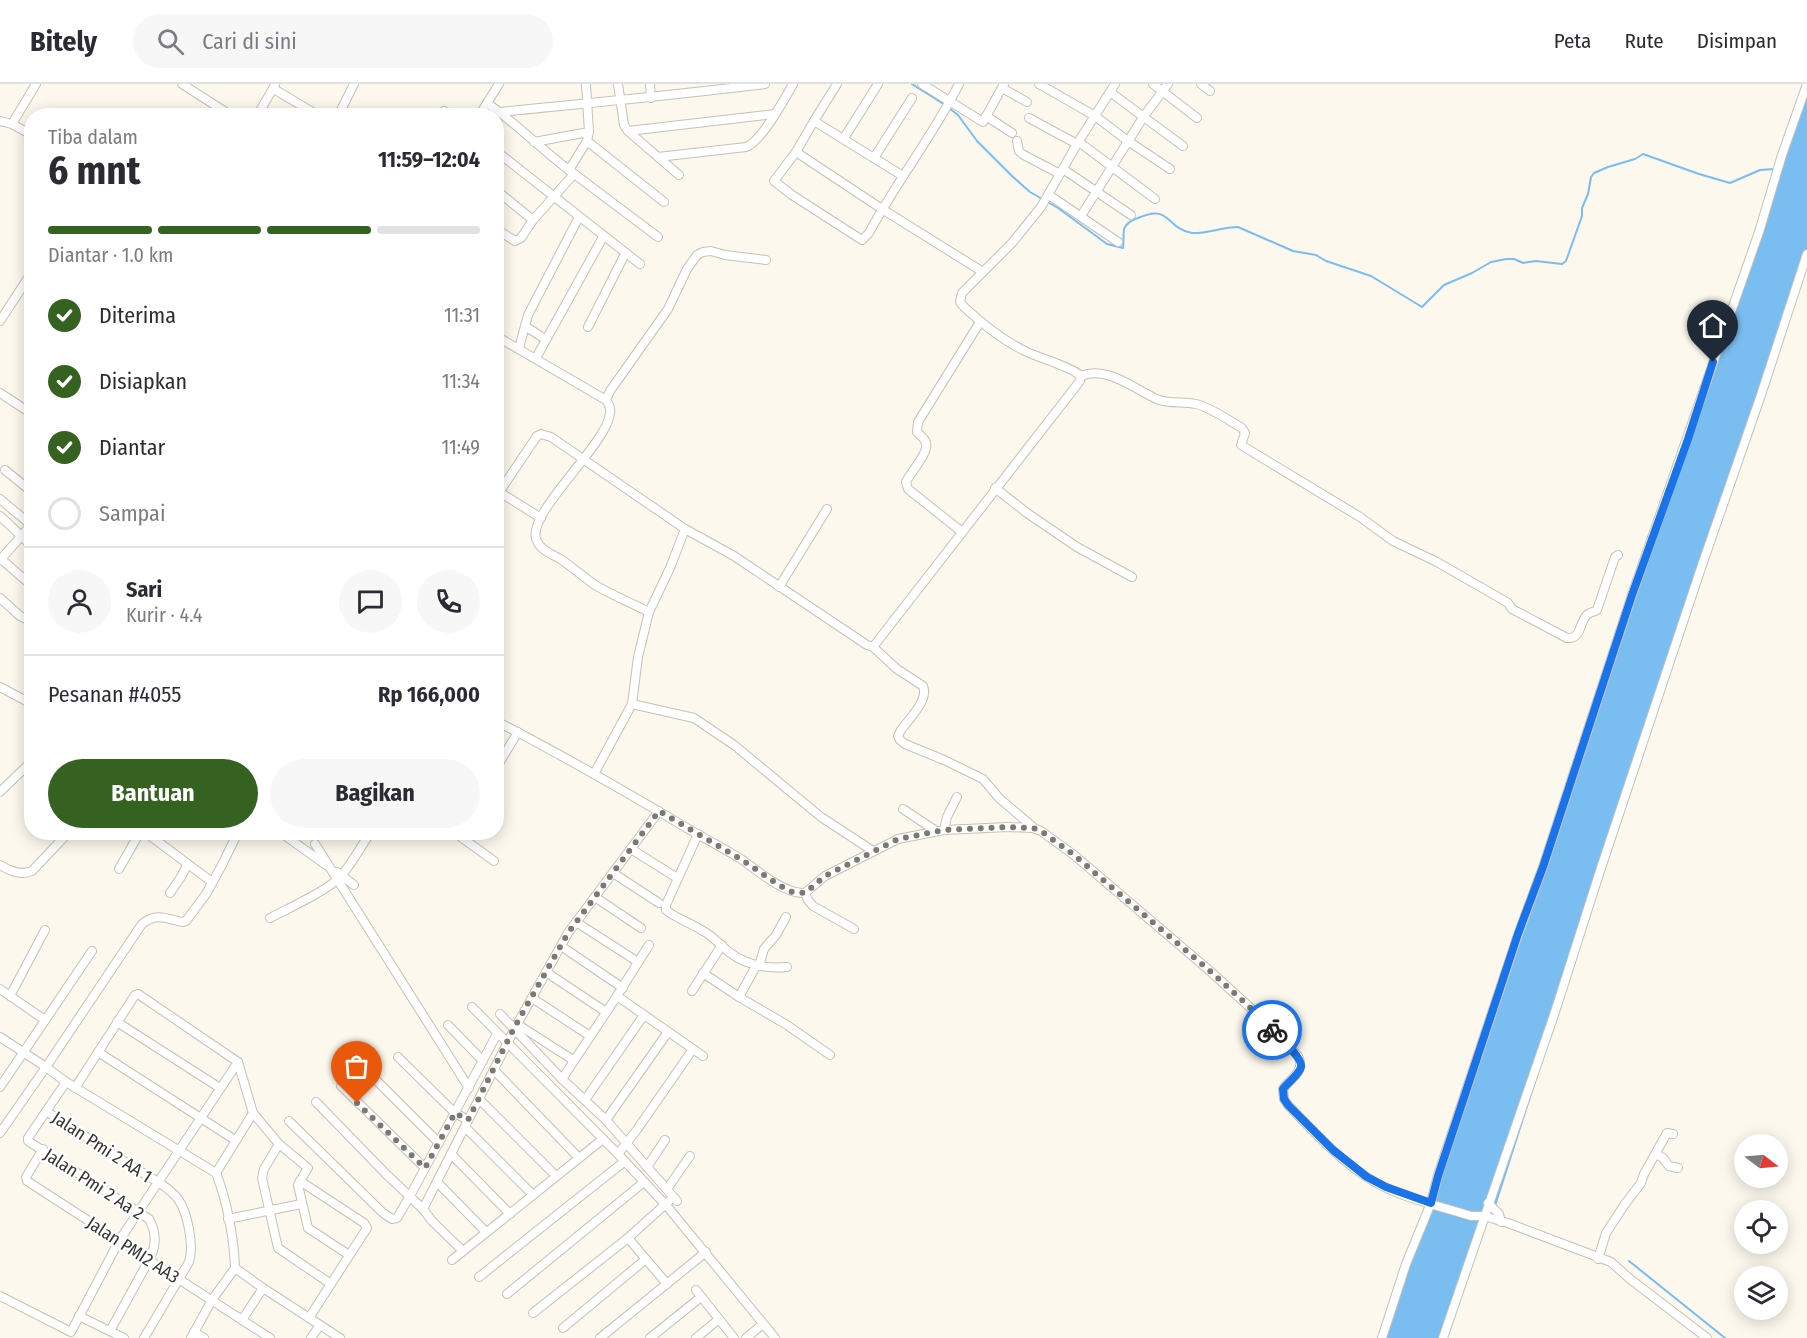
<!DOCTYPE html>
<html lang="id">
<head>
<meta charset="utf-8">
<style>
  :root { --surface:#fff; --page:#f7f7f7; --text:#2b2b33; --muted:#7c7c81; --line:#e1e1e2; --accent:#366221 }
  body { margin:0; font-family:"Fira Sans Condensed",sans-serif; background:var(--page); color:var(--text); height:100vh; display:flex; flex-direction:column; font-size:22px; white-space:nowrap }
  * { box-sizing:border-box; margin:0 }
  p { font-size:20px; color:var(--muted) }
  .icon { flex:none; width:33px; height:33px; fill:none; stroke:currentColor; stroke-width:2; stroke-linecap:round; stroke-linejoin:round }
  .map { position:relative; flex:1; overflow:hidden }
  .panel { position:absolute; left:24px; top:24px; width:480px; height:732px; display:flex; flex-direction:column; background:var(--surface); border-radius:24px; box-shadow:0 3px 15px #0003 }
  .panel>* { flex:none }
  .needle { width:39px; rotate:106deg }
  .fabs { position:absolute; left:1734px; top:1050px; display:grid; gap:12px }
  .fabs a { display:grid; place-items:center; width:54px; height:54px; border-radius:50%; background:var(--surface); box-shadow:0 3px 15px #0003; font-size:30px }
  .pin { position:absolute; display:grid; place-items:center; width:51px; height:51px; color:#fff; margin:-62px -26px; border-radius:50% 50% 50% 0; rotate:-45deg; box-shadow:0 0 6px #0007 }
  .pin .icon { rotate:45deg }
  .courier { position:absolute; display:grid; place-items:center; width:60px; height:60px; margin:-30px; border:4px solid #1a73e8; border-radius:50%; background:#fff; color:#222; box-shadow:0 2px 8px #0007 }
  .overview em { font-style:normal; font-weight:700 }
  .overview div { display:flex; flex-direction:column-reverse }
  .overview { display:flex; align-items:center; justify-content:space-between; height:102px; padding:0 24px }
  h1 { font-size:39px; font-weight:700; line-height:45px }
  .bar { display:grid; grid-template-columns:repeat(4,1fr); gap:9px 6px; align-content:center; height:72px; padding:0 24px }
  .bar i { height:8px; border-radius:4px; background:var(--line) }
  .bar .selected { background:var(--accent) }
  .bar p { grid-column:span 4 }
  .line { display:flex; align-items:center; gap:15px; padding:0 24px; border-top:2px solid var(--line) }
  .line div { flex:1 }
  .round { display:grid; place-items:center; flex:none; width:63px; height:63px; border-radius:32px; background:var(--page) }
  ol { padding:0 24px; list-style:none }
  li { display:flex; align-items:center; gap:18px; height:66px }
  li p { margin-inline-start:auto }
  li .icon { padding:6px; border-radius:50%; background:var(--accent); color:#fff; stroke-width:4 }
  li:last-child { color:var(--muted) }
  li i { width:33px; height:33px; border:3px solid var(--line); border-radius:50% }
  .cta { display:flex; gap:12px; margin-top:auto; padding:12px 24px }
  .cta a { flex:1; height:69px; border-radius:36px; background:var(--accent); color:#fff; font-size:24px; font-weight:700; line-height:69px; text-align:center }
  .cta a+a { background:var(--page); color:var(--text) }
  header { display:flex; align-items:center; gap:36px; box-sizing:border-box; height:84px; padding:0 30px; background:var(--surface); border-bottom:2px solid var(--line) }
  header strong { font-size:28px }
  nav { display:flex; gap:33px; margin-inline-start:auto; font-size:21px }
  .search { width:420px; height:54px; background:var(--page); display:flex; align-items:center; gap:15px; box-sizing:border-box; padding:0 21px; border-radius:33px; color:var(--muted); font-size:22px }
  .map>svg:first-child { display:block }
  .water { fill:#7abdf1 }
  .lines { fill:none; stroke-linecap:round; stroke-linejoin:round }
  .stream { stroke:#7abdf1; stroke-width:2 }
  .minor-casing { stroke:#c5c1b7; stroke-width:10 }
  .minor { stroke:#fff; stroke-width:8 }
  .done { stroke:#7b7972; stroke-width:6; stroke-dasharray:0 10.8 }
  .route { stroke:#1a73e8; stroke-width:8 }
  .labels { text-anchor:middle; stroke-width:5; stroke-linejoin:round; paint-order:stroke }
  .street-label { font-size:18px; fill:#363530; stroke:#fff }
</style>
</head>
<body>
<header>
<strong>Bitely</strong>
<div class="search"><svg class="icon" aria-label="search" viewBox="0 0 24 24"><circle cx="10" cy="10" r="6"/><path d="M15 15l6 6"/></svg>Cari di sini</div>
<nav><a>Peta</a><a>Rute</a><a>Disimpan</a></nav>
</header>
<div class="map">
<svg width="1807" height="1254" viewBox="0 0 1807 1254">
  <rect width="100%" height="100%" fill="#fcf8ed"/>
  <!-- water -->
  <polygon class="water" points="1807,0 1807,171 1700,487 1495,1125 1484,1132 1443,1254 1384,1254"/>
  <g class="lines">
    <!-- stream -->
    <g class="stream">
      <polyline points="912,0 945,21"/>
      <path d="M 949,24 L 958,31 L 977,57 L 1012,92 L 1030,108 L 1058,124 L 1107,160 L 1123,164 C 1124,158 1123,151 1124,145 C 1126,139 1132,136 1138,134 C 1171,119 1166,145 1192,149 C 1205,150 1223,143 1238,143 L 1293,167 L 1316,171 L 1326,177 L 1371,192 L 1422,223 L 1444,201 L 1472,189 L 1491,178 L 1506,175 L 1514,175 L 1523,179 L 1536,177 L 1562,180 L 1566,177 L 1582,132 L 1582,124 L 1588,110 L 1591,93 L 1594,89 L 1608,83 L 1635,75 L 1643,70 L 1699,90 L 1730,99 L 1760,86 L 1775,85"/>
      <polyline points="1629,1177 1725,1254"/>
    </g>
    <!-- minor casing -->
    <g class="minor-casing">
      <g id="minor">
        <polyline points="182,0 232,32"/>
        <polyline points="586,0 589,48 587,57 569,86 658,153"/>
        <path d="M 618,0 L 624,41 L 628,47 L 658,73 L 746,63 C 762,57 784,16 793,0"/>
        <polyline points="650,0 651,14"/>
        <polyline points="837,0 814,37 903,92"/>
        <polyline points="922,0 983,38 1004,0"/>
        <polyline points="1039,0 1095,32 1128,57 1170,85"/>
        <polyline points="1153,0 1197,34"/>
        <polyline points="1201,0 1210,7"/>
        <polyline points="1002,4 1027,18"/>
        <polyline points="274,5 319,32"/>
        <polyline points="1110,8 1183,62"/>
        <path d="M 488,20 C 516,39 541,65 569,86"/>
        <path d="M 500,28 C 588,19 676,11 765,0"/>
        <polyline points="257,32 275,1"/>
        <polyline points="338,32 354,0"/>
        <polyline points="440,32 444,27 453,32"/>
        <polyline points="479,32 499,0"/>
        <polyline points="986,32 1012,49"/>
        <polyline points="1029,34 1077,60"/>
        <polyline points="0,37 12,40 32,51"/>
        <path d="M 814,37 L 796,68 L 774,97 L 792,111 L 862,156 L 869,149 C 896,98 933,52 959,0"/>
        <polyline points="12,40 36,0"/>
        <polyline points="628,47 775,30"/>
        <polyline points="844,54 878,0"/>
        <polyline points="587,57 664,118"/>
        <polyline points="1017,57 1019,67 1022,70 1060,90"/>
        <polyline points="534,58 589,48"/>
        <polyline points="1079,58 1155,115"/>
        <polyline points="496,67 640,180"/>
        <polyline points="796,68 882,125 983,188"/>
        <polyline points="658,73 679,91"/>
        <polyline points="874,74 912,14"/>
        <polyline points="1063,85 1131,131"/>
        <polyline points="496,106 533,136"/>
        <polyline points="1049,111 1118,158"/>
        <polyline points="1081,132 1144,32 1168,0"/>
        <polyline points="496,145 515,157 521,154 533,136 574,90"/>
        <polyline points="0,237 32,188"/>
        <polyline points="525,242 545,255"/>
        <polyline points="588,243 625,170"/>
        <polyline points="496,252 606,316"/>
        <polyline points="519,264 528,231 579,133"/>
        <polyline points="536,274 603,153"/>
        <path d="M 1081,292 C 1108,281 1135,306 1159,316 C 1171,320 1184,317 1196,320 C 1212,324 1228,336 1242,344 L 1245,349 L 1241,361 L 1360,433 L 1393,457 L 1437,478 L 1498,513 L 1508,519 L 1512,525 L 1567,554 C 1583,555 1578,538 1588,530 C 1591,528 1594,528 1597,526 L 1615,473 L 1618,471"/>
        <polyline points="0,309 32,330"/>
        <polyline points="5,386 32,408"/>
        <polyline points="995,404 1027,429 1077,463 1132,493"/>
        <polyline points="496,406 541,434"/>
        <path d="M 496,413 L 537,352 L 541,350 L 551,353 L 685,445 L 734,472 L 867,561 L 873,563 L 1080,297 L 1081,292 C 1072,283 1039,274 1025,267 C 1002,256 983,240 964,223 L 960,218 L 962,209 L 1012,159 L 1041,123 L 1077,60 L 1115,0"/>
        <polyline points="0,415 31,441"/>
        <polyline points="0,432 32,462"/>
        <path d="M 962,448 L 908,405 L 906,398 C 910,389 929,369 926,359 C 925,354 919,351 917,348 L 918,338 L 980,238"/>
        <polyline points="0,474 32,502"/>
        <polyline points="0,476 32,440"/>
        <polyline points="779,503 827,425"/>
        <polyline points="0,514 20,532 26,535 32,530"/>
        <polyline points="649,528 670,484 685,445"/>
        <path d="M 873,563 L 897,585 L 923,602 C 929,616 909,635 901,646 L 898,652 L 900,656 L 905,660 L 944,676 L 983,695 L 999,714 L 1033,743"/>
        <polyline points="0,603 32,620"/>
        <polyline points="632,620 694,634 734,661 821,733 873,767"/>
        <path d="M 496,637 C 560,670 623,706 685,743 C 704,754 723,764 741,775 C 758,787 784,810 805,809 L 825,792 L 898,755 L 944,746 L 1008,743 L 1033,744 L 1041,747 L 1074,771 L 1210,887 L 1255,928 L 1298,972 C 1306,988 1291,993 1283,1005 L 1284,1015 L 1288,1021 C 1313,1047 1343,1080 1375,1098 C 1402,1114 1440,1122 1471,1132 L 1484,1132 L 1508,1139 L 1611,1178 L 1630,1195 L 1707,1254"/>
        <polyline points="496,684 518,648"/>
        <path d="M 594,690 L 632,620 L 638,573 L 649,528 C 631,519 612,511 595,501 C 584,493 573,484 562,476 C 554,471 541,467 537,457 C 523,432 608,360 610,329 C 611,324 609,320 606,316 L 610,307 L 668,225 L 687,185 L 697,171 L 703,168 L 711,167 L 725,171 L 766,176"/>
        <polyline points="0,708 32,677"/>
        <polyline points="903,725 936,747"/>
        <polyline points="944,746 947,733 957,713"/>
        <polyline points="145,748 212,798"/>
        <polyline points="280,748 326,781"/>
        <polyline points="454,748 494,777"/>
        <path d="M 698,750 L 666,821 L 666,826 C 677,835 691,839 703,847 C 713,852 720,861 729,868 C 746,881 766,885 787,883"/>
        <polyline points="315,760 469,1004"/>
        <polyline points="631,765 674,792"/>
        <path d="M 0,781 C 10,787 21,792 32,787 L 69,748"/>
        <polyline points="119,785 140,748"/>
        <polyline points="337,788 354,801"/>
        <polyline points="613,789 659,819"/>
        <polyline points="170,809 181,793 187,781"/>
        <polyline points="805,809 808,816 813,822 854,845"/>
        <polyline points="595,813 641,844"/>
        <path d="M 270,834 C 289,824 329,806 342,791 C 353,778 361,762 371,748"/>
        <polyline points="576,838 638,878"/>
        <polyline points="561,862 623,904"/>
        <polyline points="756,882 739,913 787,941 830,971"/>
        <polyline points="759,882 764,865 776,851 786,833"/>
        <polyline points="546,888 606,928"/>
        <polyline points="703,889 739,913"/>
        <polyline points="0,905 45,936"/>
        <polyline points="692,907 722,861"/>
        <polyline points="10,912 45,846"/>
        <polyline points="617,912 703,972"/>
        <polyline points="532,914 590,952"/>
        <polyline points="472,923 615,1067 666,1121 775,1254"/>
        <polyline points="500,930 562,995 606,1036 677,1117"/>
        <polyline points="117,938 220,1004"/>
        <polyline points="517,940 573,976"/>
        <polyline points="448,941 483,977"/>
        <path d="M 0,953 L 46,983 L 66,998 L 216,1089 C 227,1117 234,1154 235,1184 L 212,1216 L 191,1254"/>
        <polyline points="98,968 235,1056"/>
        <polyline points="398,973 455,1029 468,1036"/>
        <polyline points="238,978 253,1029 279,1060 308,1084 300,1097 298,1101 308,1144 349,1171"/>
        <polyline points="494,986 579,1074"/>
        <polyline points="368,988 439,1059"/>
        <polyline points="562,995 617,912 649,861"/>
        <path d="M 66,998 L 28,1054 L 28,1057 L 149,1135 C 157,1149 156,1163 149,1176 L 110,1247"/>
        <polyline points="341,1002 425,1084"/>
        <polyline points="0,1003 92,867"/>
        <polyline points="479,1015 556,1092"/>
        <polyline points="585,1016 644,931"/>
        <polyline points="316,1018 387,1091 423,1125"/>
        <path d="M 46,1027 C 75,1046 104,1064 133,1083 C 147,1092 167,1101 178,1115 C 188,1129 194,1162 189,1178 L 144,1254"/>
        <polyline points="606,1036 668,948"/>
        <polyline points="289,1037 383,1129 392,1135 397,1134 410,1112 497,950"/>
        <polyline points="465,1043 533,1111"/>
        <path d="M 0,1049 L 46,983 L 142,840 C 157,828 166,835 183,838 L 186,837 L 206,810 L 222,781 L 238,748"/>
        <polyline points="279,1060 264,1085 262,1094 278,1164 331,1200"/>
        <polyline points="43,1065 26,1093 27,1097 270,1254"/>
        <polyline points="451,1070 510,1130"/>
        <polyline points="618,1070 636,1047 693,965"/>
        <polyline points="1656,1070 1663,1074 1669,1082 1678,1084"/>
        <polyline points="647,1083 665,1056"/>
        <polyline points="216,1089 253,1029"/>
        <polyline points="300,1097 364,1139 367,1144 309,1234"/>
        <polyline points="437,1098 486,1148"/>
        <polyline points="667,1105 690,1072"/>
        <polyline points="1488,1119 1499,1130 1501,1138"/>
        <polyline points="228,1135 301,1120"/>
        <polyline points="628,1154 667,1200"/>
        <polyline points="463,1167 432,1137 423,1125 515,944 568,849 659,727"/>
        <polyline points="1598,1175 1606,1149 1625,1120 1641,1099 1644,1090 1667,1049 1673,1050"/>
        <polyline points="452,1176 603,1055"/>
        <polyline points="235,1184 263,1204 340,1254"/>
        <polyline points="479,1193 625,1077"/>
        <polyline points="696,1206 734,1254"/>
        <polyline points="507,1210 644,1098"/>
        <polyline points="0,1212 71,1248 119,1157 238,978 138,910 135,911 75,1004"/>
        <polyline points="533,1229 628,1154 669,1117"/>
        <polyline points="79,1232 124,1254"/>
        <polyline points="242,1236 263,1204"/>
        <polyline points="563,1244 646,1175"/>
        <polyline points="194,1248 204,1254"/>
        <polyline points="311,1254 320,1241"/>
        <polyline points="600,1254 706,1168"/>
        <polyline points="650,1254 701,1213"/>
        <polyline points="696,1254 719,1235"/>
        <polyline points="746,1254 763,1240"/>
        <polyline points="1382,1254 1406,1180 1431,1119 1438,1091 1518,851 1543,783 1632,511 1759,148 1782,71 1807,0"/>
        <polyline points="1443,1254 1555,928 1600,787 1700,487 1761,311 1807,170"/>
      </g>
    </g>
    <!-- minor -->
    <use href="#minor" class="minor"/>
  </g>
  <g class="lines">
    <!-- done -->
    <polyline class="done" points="357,1019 425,1084 455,1029 468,1036 514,944 568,849 659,727 739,774 779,801 792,808 805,809 825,792 898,755 944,746 1008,743 1033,744 1041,747 1074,771 1210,887 1255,928 1272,946"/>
    <!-- route -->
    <path class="route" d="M 1272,946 C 1279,953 1303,974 1301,983 C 1299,991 1288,998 1283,1005 L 1284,1015 L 1288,1021 L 1333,1066 L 1367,1093 L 1386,1103 L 1431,1119 L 1438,1092 L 1518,850 L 1543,783 L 1632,511 L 1688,355 L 1713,278"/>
  </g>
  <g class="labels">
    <!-- street labels -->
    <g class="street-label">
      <text transform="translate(102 1063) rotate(33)" y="6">Jalan Pmi 2 AA 1</text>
      <text transform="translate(94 1100) rotate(33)" y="6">Jalan Pmi 2 Aa 2</text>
      <text transform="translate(133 1166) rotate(33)" y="6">Jalan PMI2 AA3</text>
    </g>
  </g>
</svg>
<div class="fabs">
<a><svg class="needle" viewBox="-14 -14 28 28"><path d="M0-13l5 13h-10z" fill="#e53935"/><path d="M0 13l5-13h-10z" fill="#7c7c81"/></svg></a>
<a><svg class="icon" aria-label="locate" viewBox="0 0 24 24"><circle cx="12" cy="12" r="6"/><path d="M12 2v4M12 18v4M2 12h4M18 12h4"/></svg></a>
<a><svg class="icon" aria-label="layers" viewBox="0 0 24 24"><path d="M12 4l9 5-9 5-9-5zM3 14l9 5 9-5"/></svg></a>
</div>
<div class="pin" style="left:357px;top:1019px;background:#ea580c"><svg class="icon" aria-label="bag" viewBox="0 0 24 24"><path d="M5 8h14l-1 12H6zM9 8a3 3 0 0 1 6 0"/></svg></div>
<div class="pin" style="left:1713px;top:278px;background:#1f2937"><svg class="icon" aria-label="home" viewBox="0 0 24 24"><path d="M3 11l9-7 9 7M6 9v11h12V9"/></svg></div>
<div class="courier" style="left:1272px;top:946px"><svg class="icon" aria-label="bike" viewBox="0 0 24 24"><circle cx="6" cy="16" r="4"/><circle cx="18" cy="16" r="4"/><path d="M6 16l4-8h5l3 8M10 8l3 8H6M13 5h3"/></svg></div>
<section class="panel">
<div class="overview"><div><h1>6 mnt</h1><p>Tiba dalam</p></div><em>11:59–12:04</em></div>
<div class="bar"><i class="selected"></i><i class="selected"></i><i class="selected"></i><i></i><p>Diantar · 1.0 km</p></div>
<ol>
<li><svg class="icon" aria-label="check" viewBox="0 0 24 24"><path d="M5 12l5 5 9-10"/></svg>Diterima<p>11:31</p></li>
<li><svg class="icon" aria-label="check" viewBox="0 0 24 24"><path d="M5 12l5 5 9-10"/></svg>Disiapkan<p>11:34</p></li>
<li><svg class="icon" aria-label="check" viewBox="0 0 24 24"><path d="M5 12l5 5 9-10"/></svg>Diantar<p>11:49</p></li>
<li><i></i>Sampai</li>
</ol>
<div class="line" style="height:108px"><a class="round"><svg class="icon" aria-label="person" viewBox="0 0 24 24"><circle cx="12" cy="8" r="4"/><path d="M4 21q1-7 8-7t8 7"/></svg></a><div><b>Sari</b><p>Kurir · 4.4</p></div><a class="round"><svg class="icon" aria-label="chat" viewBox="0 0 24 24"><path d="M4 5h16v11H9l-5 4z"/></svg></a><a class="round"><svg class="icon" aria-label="phone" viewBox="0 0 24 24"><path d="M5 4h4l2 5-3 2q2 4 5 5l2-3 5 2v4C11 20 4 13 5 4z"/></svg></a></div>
<div class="line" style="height:78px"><div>Pesanan #4055</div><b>Rp 166,000</b></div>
<div class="cta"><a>Bantuan</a><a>Bagikan</a></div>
</section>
</div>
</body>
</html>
